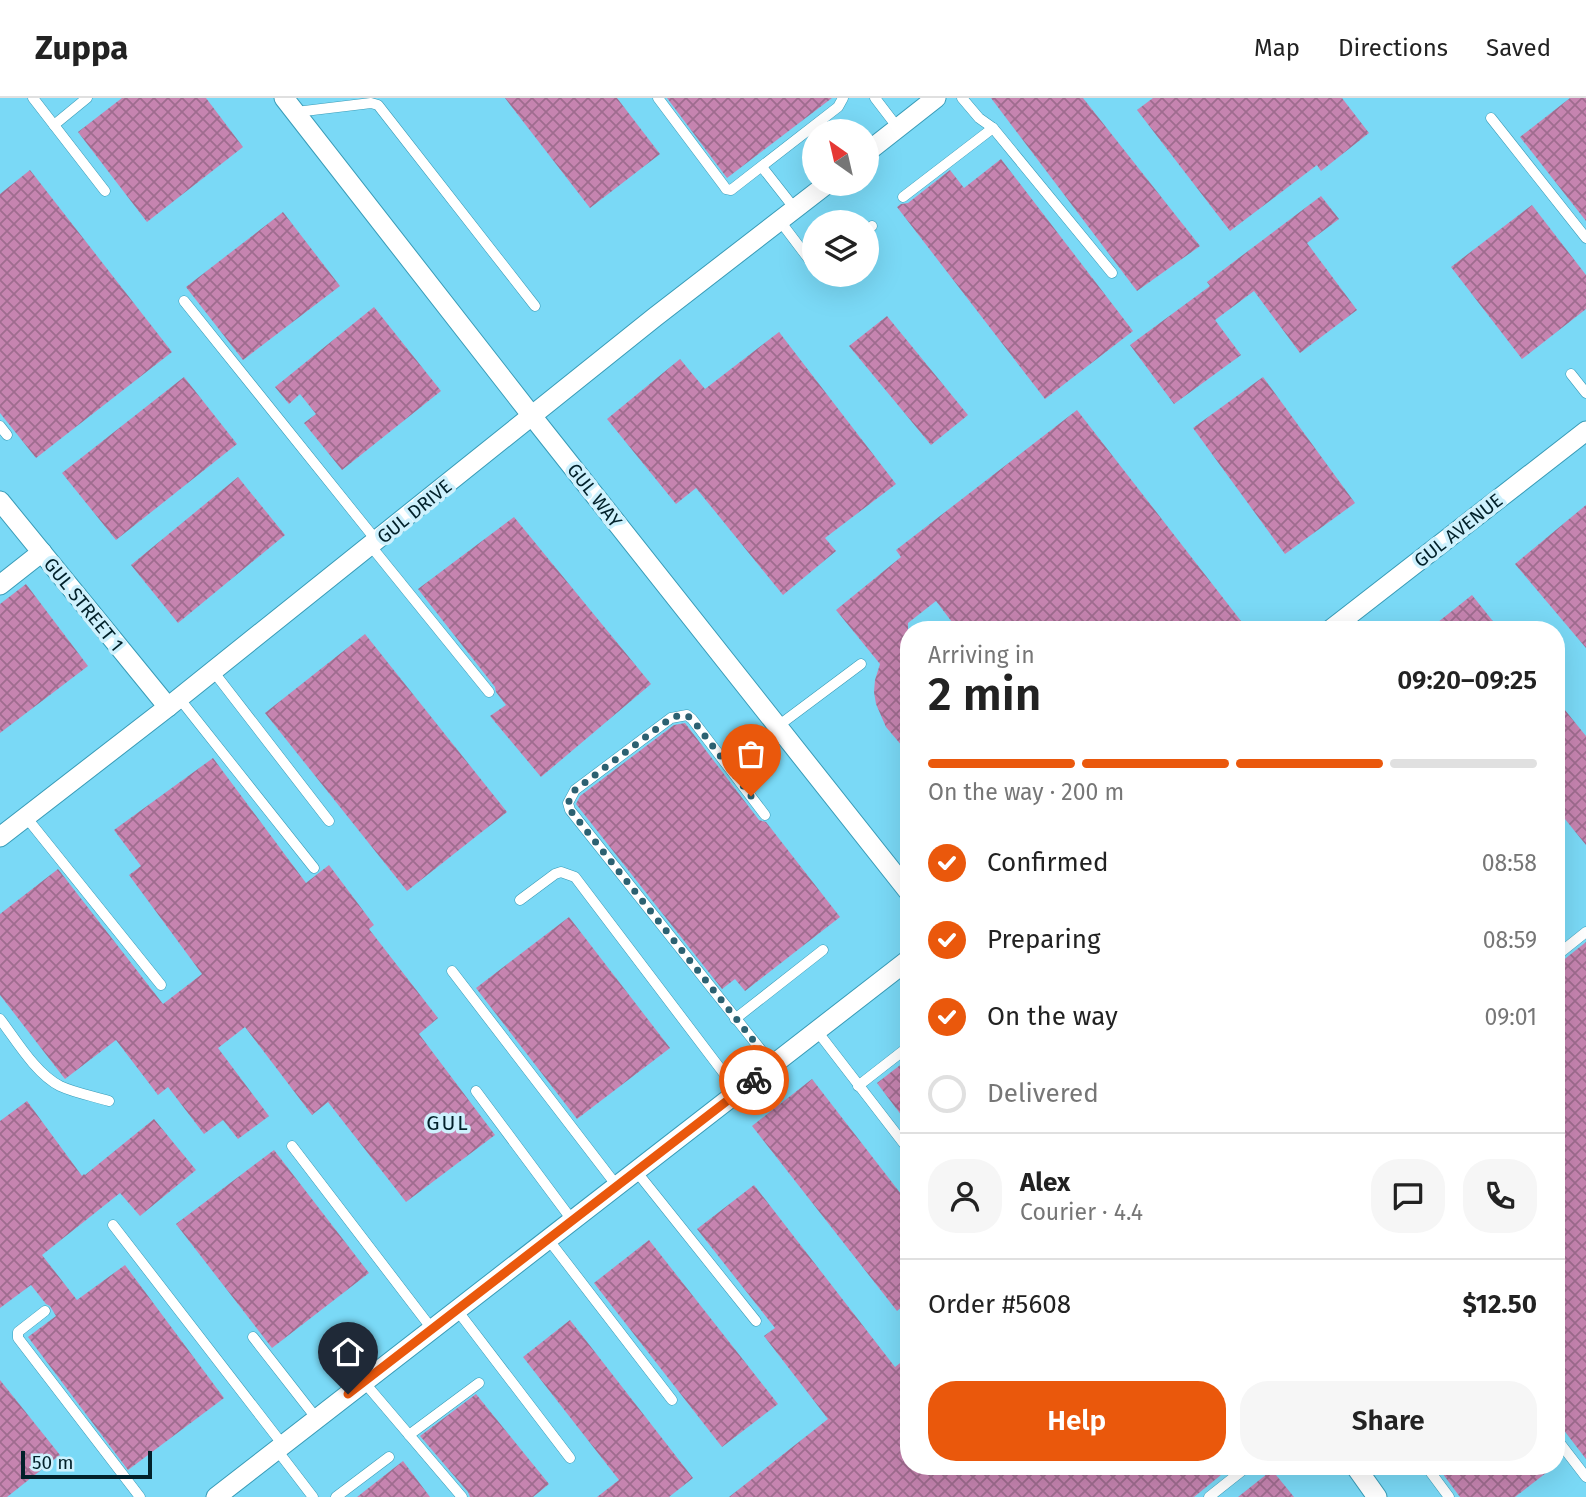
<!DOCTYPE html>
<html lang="en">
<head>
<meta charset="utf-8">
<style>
  :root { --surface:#fff; --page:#f6f6f6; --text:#222; --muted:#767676; --line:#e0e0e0; --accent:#ea580c }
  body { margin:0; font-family:"Fira Sans",sans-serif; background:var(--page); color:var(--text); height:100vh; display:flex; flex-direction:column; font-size:26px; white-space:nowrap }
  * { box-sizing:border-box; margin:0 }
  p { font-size:23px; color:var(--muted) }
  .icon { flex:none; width:38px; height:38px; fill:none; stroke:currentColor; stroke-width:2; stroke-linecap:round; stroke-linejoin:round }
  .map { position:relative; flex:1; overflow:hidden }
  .side { position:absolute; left:900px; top:523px; width:665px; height:854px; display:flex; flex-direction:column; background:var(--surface); border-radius:28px; box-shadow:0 7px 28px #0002 }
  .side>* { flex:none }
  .needle { width:46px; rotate:326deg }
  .fabs { position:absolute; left:802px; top:21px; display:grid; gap:14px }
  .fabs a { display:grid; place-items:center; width:77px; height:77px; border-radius:50%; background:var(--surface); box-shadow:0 7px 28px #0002; font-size:35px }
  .scale { position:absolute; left:21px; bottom:18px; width:131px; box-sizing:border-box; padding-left:7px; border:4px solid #02212a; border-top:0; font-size:19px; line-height:24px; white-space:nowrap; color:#02212a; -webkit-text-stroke:5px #cef1fd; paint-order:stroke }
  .pin { position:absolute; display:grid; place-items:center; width:60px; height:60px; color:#fff; margin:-72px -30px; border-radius:50% 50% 50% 0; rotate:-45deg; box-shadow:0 0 7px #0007 }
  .pin .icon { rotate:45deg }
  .courier { position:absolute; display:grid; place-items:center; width:70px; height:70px; margin:-35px; border:5px solid #ea580c; border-radius:50%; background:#fff; color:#222; box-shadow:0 2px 9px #0007 }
  .overview em { font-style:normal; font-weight:600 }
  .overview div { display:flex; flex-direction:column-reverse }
  .overview { display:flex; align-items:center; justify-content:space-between; height:119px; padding:0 28px }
  h1 { font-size:46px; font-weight:600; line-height:52px }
  .bar { display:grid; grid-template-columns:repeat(4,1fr); gap:10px 7px; align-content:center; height:84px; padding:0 28px }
  .bar i { height:9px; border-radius:5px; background:var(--line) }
  .bar .selected { background:var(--accent) }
  .bar p { grid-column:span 4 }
  .line { display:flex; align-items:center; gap:18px; padding:0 28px; border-top:2px solid var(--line) }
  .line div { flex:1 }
  .round { display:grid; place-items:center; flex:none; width:74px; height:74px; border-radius:28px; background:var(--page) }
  ol { padding:0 28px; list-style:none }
  li { display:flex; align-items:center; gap:21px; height:77px }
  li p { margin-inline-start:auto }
  li .icon { padding:7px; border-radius:50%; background:var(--accent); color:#fff; stroke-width:4 }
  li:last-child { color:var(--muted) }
  li i { width:38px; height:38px; border:4px solid var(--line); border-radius:50% }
  .cta { display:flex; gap:14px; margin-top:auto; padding:14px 28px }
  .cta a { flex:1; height:80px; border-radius:28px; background:var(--accent); color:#fff; font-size:28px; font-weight:600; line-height:80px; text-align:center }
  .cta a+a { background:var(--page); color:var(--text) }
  header { display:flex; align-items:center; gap:42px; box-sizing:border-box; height:98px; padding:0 35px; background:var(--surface); border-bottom:2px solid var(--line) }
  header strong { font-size:33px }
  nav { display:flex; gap:38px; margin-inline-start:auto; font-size:24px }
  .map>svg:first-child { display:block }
  .building { fill:url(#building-cross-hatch) }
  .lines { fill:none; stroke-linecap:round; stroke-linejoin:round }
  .lane-casing { stroke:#389bb7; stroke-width:11 }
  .street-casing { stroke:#389bb7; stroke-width:21 }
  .lane { stroke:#fff; stroke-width:10 }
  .street { stroke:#fff; stroke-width:19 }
  .done { stroke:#2c6171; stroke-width:7; stroke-dasharray:0 12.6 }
  .route { stroke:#ea580c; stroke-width:9 }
  .labels { text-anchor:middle; stroke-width:7; stroke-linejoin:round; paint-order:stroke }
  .street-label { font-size:19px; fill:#02212a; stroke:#cef1fd }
  .neighbourhood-label { font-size:21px; letter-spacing:2px; fill:#02212a; stroke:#cef1fd }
</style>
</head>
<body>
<header>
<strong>Zuppa</strong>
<nav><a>Map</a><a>Directions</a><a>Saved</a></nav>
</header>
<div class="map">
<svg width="1586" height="1399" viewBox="0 0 1586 1399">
  <defs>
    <pattern id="building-cross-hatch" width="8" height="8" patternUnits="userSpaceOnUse" patternTransform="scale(1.75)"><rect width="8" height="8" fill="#c684b0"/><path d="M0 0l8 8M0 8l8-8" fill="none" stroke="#9f6c8f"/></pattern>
  </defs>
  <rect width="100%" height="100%" fill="#7ad9f6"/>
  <!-- building -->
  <g class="building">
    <polygon points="122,0 206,0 243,49 147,124 78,34"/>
    <polygon points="505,0 617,0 660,56 590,110"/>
    <polygon points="667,0 832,0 727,80"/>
    <polygon points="991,0 1083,0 1200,148 1137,193"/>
    <polygon points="1153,0 1342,0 1369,35 1321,73 1317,67 1230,133 1137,12"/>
    <polygon points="1570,0 1586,0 1586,123 1520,39"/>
    <polygon points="1001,61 1133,233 1045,301 897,109 901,106 908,105 950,72 964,90"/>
    <polygon points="30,72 172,254 36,360 0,315 0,96"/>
    <polygon points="1321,98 1339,121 1307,145 1357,212 1300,255 1254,193 1215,222 1241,257 1174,306 1130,247 1210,188 1207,184"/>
    <polygon points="1532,107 1586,177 1586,211 1522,261 1451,169"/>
    <polygon points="283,114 340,188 243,262 186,189"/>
    <polygon points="374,209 441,293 342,372 304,325 316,316 300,296 289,306 275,289"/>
    <polygon points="887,218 968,317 931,347 849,248"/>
    <polygon points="779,234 896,386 825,440 836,453 783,497 696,390 676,406 607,321 680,261 705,291"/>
    <polygon points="184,279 237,346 116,442 62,375"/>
    <polygon points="1263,279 1355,405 1285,456 1193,330"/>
    <polygon points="1077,312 1248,532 958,532 936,503 908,525 908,655 886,629 876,606 874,594 875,582 880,566 836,512 901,459 896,452"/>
    <polygon points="238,379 285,437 178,525 131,467"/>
    <polygon points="1586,407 1586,550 1515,466"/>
    <polygon points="514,419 651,586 541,679 490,618 506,607 496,594 495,589 418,491"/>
    <polygon points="26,486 88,568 0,635 0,506"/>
    <polygon points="1472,497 1500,532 1428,532"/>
    <polygon points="365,536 507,714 407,793 265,615"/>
    <polygon points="1556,601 1586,638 1586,747 1556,710"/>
    <polygon points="685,625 759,722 766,724 840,819 745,893 735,881 722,891 576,706 580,698 674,627"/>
    <polygon points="213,660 306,785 329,767 374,827 369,831 438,920 419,936 495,1037 406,1104 328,1004 312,1017 245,929 218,950 269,1018 238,1041 223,1022 204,1036 168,989 158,997 116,942 65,981 0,897 0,816 58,771 163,906 202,876 129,777 141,768 114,732"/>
    <polygon points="569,819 670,950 577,1021 476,890"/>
    <polygon points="1586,844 1586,1361 1556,1322 1556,865 1561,864"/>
    <polygon points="908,961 908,1026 877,985"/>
    <polygon points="812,981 908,1105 908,1204 897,1213 752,1028"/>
    <polygon points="27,1003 82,1078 84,1076 85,1077 154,1021 196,1072 140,1118 120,1095 42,1157 77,1202 125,1167 224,1300 128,1372 28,1239 56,1218 50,1208 46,1206 31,1187 0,1210 0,1023"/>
    <polygon points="274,1052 369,1175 272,1250 176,1126"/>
    <polygon points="754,1087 895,1269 908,1259 908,1368 1232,1368 1194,1399 729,1399 828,1321 764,1238 775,1230 697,1131"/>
    <polygon points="649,1142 778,1306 722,1349 594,1185"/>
    <polygon points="570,1222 693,1380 669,1399 597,1399 619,1382 523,1259"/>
    <polygon points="0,1282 60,1357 7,1399 0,1399"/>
    <polygon points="476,1296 549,1386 533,1399 470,1399 468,1394 420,1338"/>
    <polygon points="403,1363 430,1399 357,1399"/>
    <polygon points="1437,1368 1555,1368 1515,1399 1460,1399"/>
    <polygon points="1272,1372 1294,1399 1238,1399"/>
  </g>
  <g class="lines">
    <!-- lane casing -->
    <g class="lane-casing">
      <g id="lane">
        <polyline points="33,0 105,93"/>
        <polyline points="658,0 724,88 726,91 731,92 838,9 843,0"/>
        <polyline points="875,0 898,30"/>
        <polyline points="962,0 979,20 993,30 1112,175"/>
        <polyline points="296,14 371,5 378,7 535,208"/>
        <polyline points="1491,20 1586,140"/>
        <polyline points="54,27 87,0"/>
        <polyline points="762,69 795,111"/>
        <polyline points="903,99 993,30"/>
        <polyline points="780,123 814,168"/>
        <polyline points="866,133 872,128"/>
        <polyline points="184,203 376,442"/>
        <polyline points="1571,276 1586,295"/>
        <polyline points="0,328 7,337"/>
        <polyline points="370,447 489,594"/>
        <polyline points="213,573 329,723"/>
        <polyline points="179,600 314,770"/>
        <polyline points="778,628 861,566"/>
        <polyline points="765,717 692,621 687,617 671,620 575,692 568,705 570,712 773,967"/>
        <polyline points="26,719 161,887"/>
        <polyline points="520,802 555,776 561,774 575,779 738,994"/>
        <polyline points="1556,858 1586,834"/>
        <polyline points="452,873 617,1088"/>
        <path d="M 0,921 C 16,942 36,976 60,988 C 75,995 93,998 109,1003"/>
        <polyline points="735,921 823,852"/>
        <polyline points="817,933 908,1051"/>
        <polyline points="858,988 908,949"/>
        <polyline points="476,993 572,1122"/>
        <polyline points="292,1048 432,1231"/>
        <polyline points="636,1073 756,1223"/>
        <polyline points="113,1127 283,1347"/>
        <polyline points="548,1141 672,1302"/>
        <polyline points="457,1212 570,1360"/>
        <polyline points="45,1213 18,1234 18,1240 140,1399"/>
        <polyline points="253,1239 317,1321"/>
        <polyline points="364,1284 462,1399"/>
        <polyline points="409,1337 479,1285"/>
        <polyline points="1556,1340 1586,1379"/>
        <polyline points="277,1352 313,1399"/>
        <polyline points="1426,1368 1449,1399"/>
        <polyline points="336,1399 389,1359"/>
        <polyline points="1209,1399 1248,1368"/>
      </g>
    </g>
    <!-- street casing -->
    <g class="street-casing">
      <g id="street">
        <polyline points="284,0 532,318 908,793"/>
        <polyline points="866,55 936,0"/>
        <polyline points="0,403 168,609"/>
        <polyline points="0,487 42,454"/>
        <polyline points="1330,532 1586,333"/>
        <polyline points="0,739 168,609 655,219 827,86"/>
        <polyline points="1355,1368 1377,1399"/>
        <polyline points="216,1399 908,862"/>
      </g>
    </g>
    <!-- lane -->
    <use href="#lane" class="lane"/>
    <!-- street -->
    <use href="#street" class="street"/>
  </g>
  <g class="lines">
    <!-- done -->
    <path class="done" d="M 751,698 L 692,621 C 685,615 680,617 671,620 L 575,692 L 568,705 L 570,712 L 773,967 L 754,982"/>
    <!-- route -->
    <polyline class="route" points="348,1296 754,982"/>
  </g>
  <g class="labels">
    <!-- street labels -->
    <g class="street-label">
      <text transform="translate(595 397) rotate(52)" y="7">GUL WAY</text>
      <text transform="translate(414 413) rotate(-39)" y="7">GUL DRIVE</text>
      <text transform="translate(1458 432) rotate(-38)" y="7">GUL AVENUE</text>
      <text transform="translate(84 506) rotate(51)" y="7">GUL STREET 1</text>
    </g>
    <!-- neighbourhood labels -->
    <g class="neighbourhood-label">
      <text x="448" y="1032">GUL</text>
    </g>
  </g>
</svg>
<div class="fabs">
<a><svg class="needle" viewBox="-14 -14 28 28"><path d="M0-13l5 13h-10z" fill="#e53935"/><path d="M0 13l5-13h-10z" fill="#767676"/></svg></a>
<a><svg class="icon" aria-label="layers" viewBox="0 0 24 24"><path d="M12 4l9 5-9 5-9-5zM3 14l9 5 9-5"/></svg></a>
</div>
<div class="scale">50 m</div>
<div class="pin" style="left:751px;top:698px;background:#ea580c"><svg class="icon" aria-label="bag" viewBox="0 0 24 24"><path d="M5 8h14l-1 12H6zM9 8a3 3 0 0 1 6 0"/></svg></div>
<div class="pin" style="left:348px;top:1296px;background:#1f2937"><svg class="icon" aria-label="home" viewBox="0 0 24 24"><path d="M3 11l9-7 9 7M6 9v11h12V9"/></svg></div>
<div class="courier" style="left:754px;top:982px"><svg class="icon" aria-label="bike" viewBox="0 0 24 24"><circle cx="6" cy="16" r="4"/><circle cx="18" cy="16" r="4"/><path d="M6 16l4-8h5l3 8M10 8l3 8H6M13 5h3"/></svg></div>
<section class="side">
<div class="overview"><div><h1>2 min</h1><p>Arriving in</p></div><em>09:20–09:25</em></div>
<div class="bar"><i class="selected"></i><i class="selected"></i><i class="selected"></i><i></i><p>On the way · 200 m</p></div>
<ol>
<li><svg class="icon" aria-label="check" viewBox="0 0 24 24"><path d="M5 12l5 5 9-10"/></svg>Confirmed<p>08:58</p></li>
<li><svg class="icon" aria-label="check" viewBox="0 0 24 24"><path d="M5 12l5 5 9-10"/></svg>Preparing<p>08:59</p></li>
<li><svg class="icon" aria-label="check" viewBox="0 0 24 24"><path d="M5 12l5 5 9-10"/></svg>On the way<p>09:01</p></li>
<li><i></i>Delivered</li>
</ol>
<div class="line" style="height:126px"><a class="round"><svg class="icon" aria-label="person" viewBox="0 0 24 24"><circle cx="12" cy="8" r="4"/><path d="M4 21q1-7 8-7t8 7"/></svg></a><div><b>Alex</b><p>Courier · 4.4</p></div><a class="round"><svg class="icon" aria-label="chat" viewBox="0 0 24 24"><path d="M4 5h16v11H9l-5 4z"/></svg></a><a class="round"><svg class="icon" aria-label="phone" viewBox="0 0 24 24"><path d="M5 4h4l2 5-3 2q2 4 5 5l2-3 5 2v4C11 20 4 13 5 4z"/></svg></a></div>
<div class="line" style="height:91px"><div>Order #5608</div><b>$12.50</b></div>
<div class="cta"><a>Help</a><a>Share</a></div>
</section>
</div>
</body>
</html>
